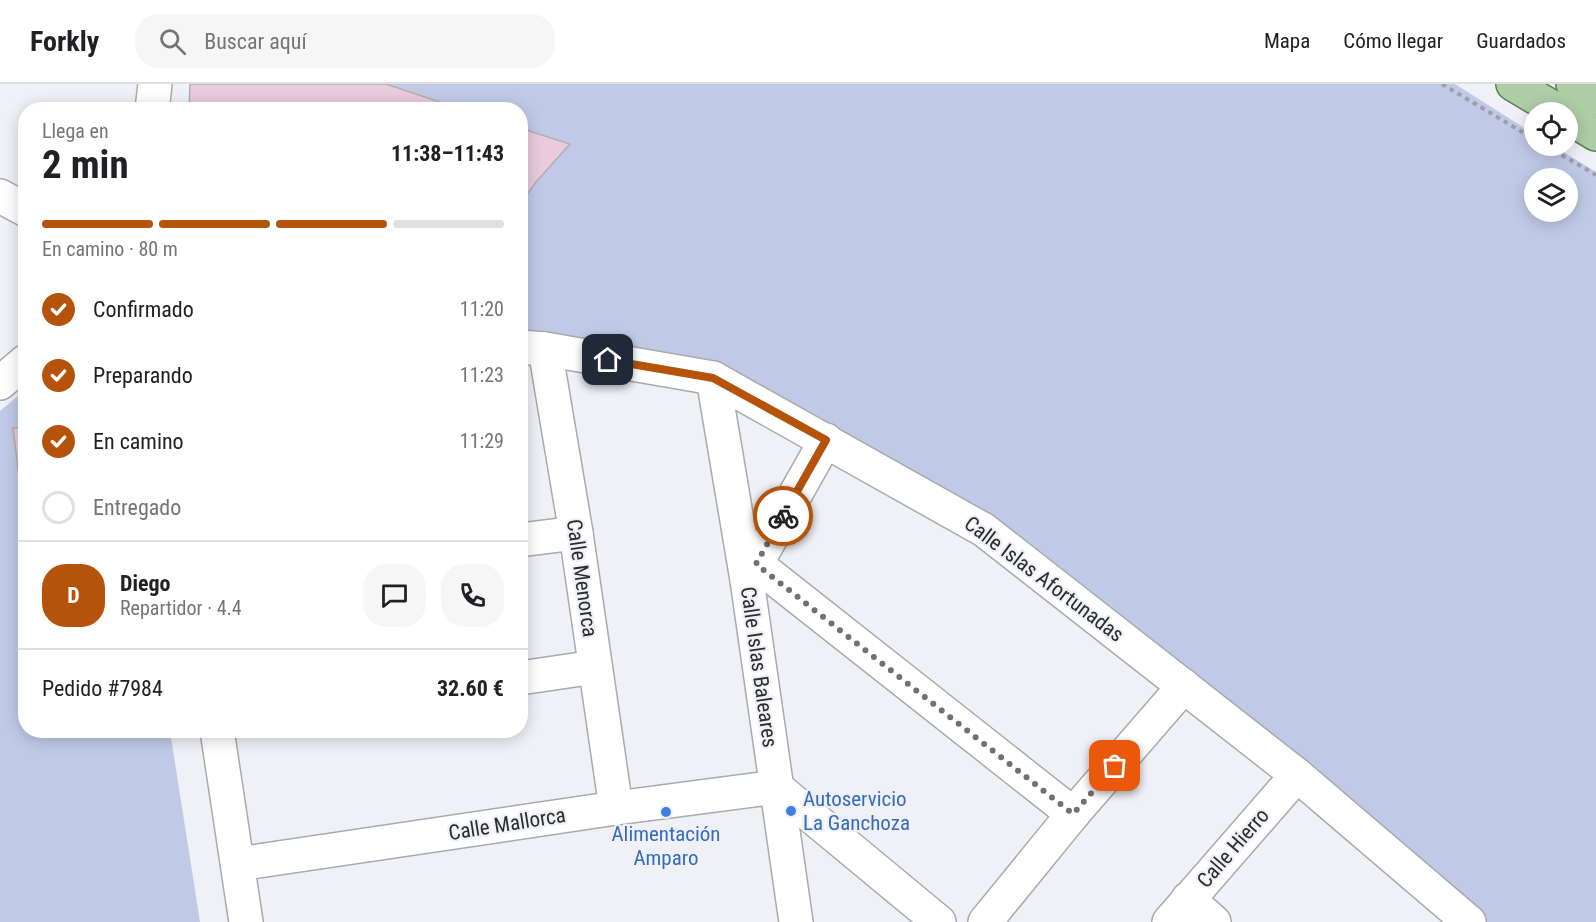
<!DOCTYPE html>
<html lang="es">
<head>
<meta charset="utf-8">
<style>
  :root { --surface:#fff; --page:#f6f6f6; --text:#202124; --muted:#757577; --line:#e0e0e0; --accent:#b45309 }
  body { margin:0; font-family:"Roboto Condensed",sans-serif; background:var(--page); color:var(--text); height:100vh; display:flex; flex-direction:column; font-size:22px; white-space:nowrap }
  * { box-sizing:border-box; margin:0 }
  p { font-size:20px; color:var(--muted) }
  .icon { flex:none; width:33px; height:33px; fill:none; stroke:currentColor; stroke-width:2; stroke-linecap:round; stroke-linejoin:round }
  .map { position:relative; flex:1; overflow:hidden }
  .details { position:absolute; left:18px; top:18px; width:510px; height:636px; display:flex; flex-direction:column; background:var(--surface); border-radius:24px; box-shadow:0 3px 15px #0003 }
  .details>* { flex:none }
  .tools { position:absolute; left:1524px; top:18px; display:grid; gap:12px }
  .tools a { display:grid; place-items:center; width:54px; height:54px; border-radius:50%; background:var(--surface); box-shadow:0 3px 15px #0003; font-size:30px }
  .pin { position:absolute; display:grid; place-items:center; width:51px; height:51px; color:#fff; margin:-26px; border-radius:12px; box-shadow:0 3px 9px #0006 }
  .courier { position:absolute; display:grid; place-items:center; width:60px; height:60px; margin:-30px; border:4px solid #b45309; border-radius:50%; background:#fff; color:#222; box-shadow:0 2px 8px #0007 }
  .overview em { font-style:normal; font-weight:700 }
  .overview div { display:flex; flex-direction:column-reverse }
  .overview { display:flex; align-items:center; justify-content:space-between; height:102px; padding:0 24px }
  h1 { font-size:39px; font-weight:700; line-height:45px }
  .bar { display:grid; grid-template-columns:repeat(4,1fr); gap:9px 6px; align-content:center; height:72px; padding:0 24px }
  .bar i { height:8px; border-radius:4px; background:var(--line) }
  .bar .current { background:var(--accent) }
  .bar p { grid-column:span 4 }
  .line { display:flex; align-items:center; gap:15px; padding:0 24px; border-top:2px solid var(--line) }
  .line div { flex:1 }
  .round { display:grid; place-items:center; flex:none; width:63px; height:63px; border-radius:24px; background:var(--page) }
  ol { padding:0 24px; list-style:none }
  li { display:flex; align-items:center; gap:18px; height:66px }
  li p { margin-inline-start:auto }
  li .icon { padding:6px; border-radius:50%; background:var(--accent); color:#fff; stroke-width:4 }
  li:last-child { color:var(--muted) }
  li i { width:33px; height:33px; border:3px solid var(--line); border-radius:50% }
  header { display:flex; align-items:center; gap:36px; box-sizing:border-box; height:84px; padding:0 30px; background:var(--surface); border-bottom:2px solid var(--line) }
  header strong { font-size:28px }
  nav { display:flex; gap:33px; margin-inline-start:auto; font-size:21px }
  .search { width:420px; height:54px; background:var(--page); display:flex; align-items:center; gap:15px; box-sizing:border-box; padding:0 21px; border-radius:24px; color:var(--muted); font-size:22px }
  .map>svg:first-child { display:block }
  .green { fill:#c0cae7; fill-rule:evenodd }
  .building { fill:#eacadd; stroke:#b3aeb1; stroke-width:1.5 }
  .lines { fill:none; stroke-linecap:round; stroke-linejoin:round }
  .minor-casing { stroke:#a8aaaf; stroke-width:36 }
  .major-casing { stroke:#5c8055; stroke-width:36 }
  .path { stroke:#9d9fa2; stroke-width:4; stroke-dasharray:4.5 4.5; stroke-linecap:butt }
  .minor { stroke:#fff; stroke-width:33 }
  .major { stroke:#adcea6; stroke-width:33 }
  .done { stroke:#707173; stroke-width:6; stroke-dasharray:0 10.8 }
  .route { stroke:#b45309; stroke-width:8 }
  .shop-dot { fill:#3f7fe0; stroke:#eff1f6; stroke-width:2 }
  .labels { text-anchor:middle; stroke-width:4.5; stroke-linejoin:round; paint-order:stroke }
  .street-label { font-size:21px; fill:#2b2c2d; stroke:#eff1f6 }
  .shop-label { font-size:21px; fill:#366cbe; stroke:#eff1f6; text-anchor:start }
</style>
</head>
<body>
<header>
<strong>Forkly</strong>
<div class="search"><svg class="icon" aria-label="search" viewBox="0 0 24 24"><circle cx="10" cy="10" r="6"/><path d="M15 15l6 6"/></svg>Buscar aquí</div>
<nav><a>Mapa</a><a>Cómo llegar</a><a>Guardados</a></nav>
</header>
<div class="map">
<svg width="1596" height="838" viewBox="0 0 1596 838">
  <rect width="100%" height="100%" fill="#eff1f6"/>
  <!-- green -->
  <g class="green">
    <path d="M 386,0 L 1455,0 L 1534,50 L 1534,62 L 1554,62 L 1596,88 L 1596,838 L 1469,838 L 984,446 L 713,294 L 521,258 L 521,120 L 536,98 L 570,60 L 521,44 L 520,26 L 464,25 ZM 1534,94 L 1568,94 L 1568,128 L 1534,128 Z"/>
    <polygon points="25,306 26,646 170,647 200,838 0,838 0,327"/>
  </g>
  <!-- building -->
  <g class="building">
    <polygon points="190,0 386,0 464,26 189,26"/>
    <polygon points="520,44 570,60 536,98 520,120"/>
    <polygon points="26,343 26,408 21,409 13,344"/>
  </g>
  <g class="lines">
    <!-- minor casing -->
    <g class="minor-casing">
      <g id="minor">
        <polyline points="152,26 155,0"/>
        <polyline points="0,112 26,126"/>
        <polyline points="520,263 545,265 713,294 984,446 1297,691 1469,838"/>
        <polyline points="545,265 576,449 616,724"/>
        <polyline points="713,294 747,496 796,838"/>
        <polyline points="0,299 26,277"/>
        <polyline points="520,456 576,449"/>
        <polyline points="756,480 1073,730"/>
        <polyline points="747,496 826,356"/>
        <polyline points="520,594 595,583"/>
        <polyline points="217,646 246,838"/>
        <polyline points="238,780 616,724 776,703 939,838"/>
        <polyline points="1188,815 1214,838"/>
        <polyline points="985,838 1073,730 1184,602"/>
        <polyline points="1169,838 1297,691"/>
      </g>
    </g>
    <!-- major casing -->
    <g class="major-casing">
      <g id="major">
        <polyline points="1513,0 1560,28"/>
        <polyline points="1573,0 1596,14"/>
        <polyline points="1568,33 1596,50"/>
      </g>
    </g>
    <!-- path -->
    <g class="path">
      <polyline points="1442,0 1534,55"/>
      <polyline points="1546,62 1596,91"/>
    </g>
    <!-- minor -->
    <use href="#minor" class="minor"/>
    <!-- major -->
    <use href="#major" class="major"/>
  </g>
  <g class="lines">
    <!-- done -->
    <polyline class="done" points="783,432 756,480 1073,730 1115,682"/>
    <!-- route -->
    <polyline class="route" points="608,276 713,294 826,356 783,432"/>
  </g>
  <!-- markers -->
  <g class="shop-dot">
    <circle cx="791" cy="727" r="6"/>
    <circle cx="666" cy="728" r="6"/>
  </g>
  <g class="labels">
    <!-- street labels -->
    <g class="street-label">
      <text transform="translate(582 494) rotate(82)" y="7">Calle Menorca</text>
      <text transform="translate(1044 495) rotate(37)" y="7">Calle Islas Afortunadas</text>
      <text transform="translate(759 583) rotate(82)" y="7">Calle Islas Baleares</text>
      <text transform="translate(507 740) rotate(-9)" y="7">Calle Mallorca</text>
      <text transform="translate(1233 764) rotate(-49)" y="7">Calle Hierro</text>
    </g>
    <!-- shop labels -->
    <g class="shop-label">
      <text x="803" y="722">Autoservicio<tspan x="803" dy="24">La Ganchoza</tspan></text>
      <text x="666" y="757" text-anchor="middle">Alimentación<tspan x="666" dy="24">Amparo</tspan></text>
    </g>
  </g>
</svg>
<div class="tools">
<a><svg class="icon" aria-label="locate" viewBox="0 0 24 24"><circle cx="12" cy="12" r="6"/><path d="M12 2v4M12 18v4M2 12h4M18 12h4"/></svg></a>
<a><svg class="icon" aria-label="layers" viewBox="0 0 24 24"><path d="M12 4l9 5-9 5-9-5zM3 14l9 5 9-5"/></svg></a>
</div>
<div class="pin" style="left:1115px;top:682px;background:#ea580c"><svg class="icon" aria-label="bag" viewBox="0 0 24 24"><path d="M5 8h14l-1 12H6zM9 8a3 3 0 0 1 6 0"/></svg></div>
<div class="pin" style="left:608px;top:276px;background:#1f2937"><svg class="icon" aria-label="home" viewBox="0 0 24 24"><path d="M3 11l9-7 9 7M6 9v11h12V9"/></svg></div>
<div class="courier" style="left:783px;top:432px"><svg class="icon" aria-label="bike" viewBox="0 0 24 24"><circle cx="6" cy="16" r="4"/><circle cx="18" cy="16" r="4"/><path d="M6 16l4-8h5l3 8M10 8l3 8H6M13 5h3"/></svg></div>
<section class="details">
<div class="overview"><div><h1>2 min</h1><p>Llega en</p></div><em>11:38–11:43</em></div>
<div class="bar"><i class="current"></i><i class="current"></i><i class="current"></i><i></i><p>En camino · 80 m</p></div>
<ol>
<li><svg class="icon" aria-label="check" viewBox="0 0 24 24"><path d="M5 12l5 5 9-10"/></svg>Confirmado<p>11:20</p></li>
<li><svg class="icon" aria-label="check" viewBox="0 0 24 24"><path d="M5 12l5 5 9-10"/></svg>Preparando<p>11:23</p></li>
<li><svg class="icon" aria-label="check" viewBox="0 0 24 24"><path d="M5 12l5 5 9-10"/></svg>En camino<p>11:29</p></li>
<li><i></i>Entregado</li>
</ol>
<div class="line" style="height:108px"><b class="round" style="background:var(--accent);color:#fff">D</b><div><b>Diego</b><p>Repartidor · 4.4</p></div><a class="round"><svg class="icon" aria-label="chat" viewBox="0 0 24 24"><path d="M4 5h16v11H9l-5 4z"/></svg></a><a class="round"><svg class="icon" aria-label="phone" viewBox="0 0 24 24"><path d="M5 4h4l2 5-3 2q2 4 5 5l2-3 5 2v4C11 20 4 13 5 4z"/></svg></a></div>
<div class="line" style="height:78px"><div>Pedido #7984</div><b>32.60 €</b></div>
</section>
</div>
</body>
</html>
